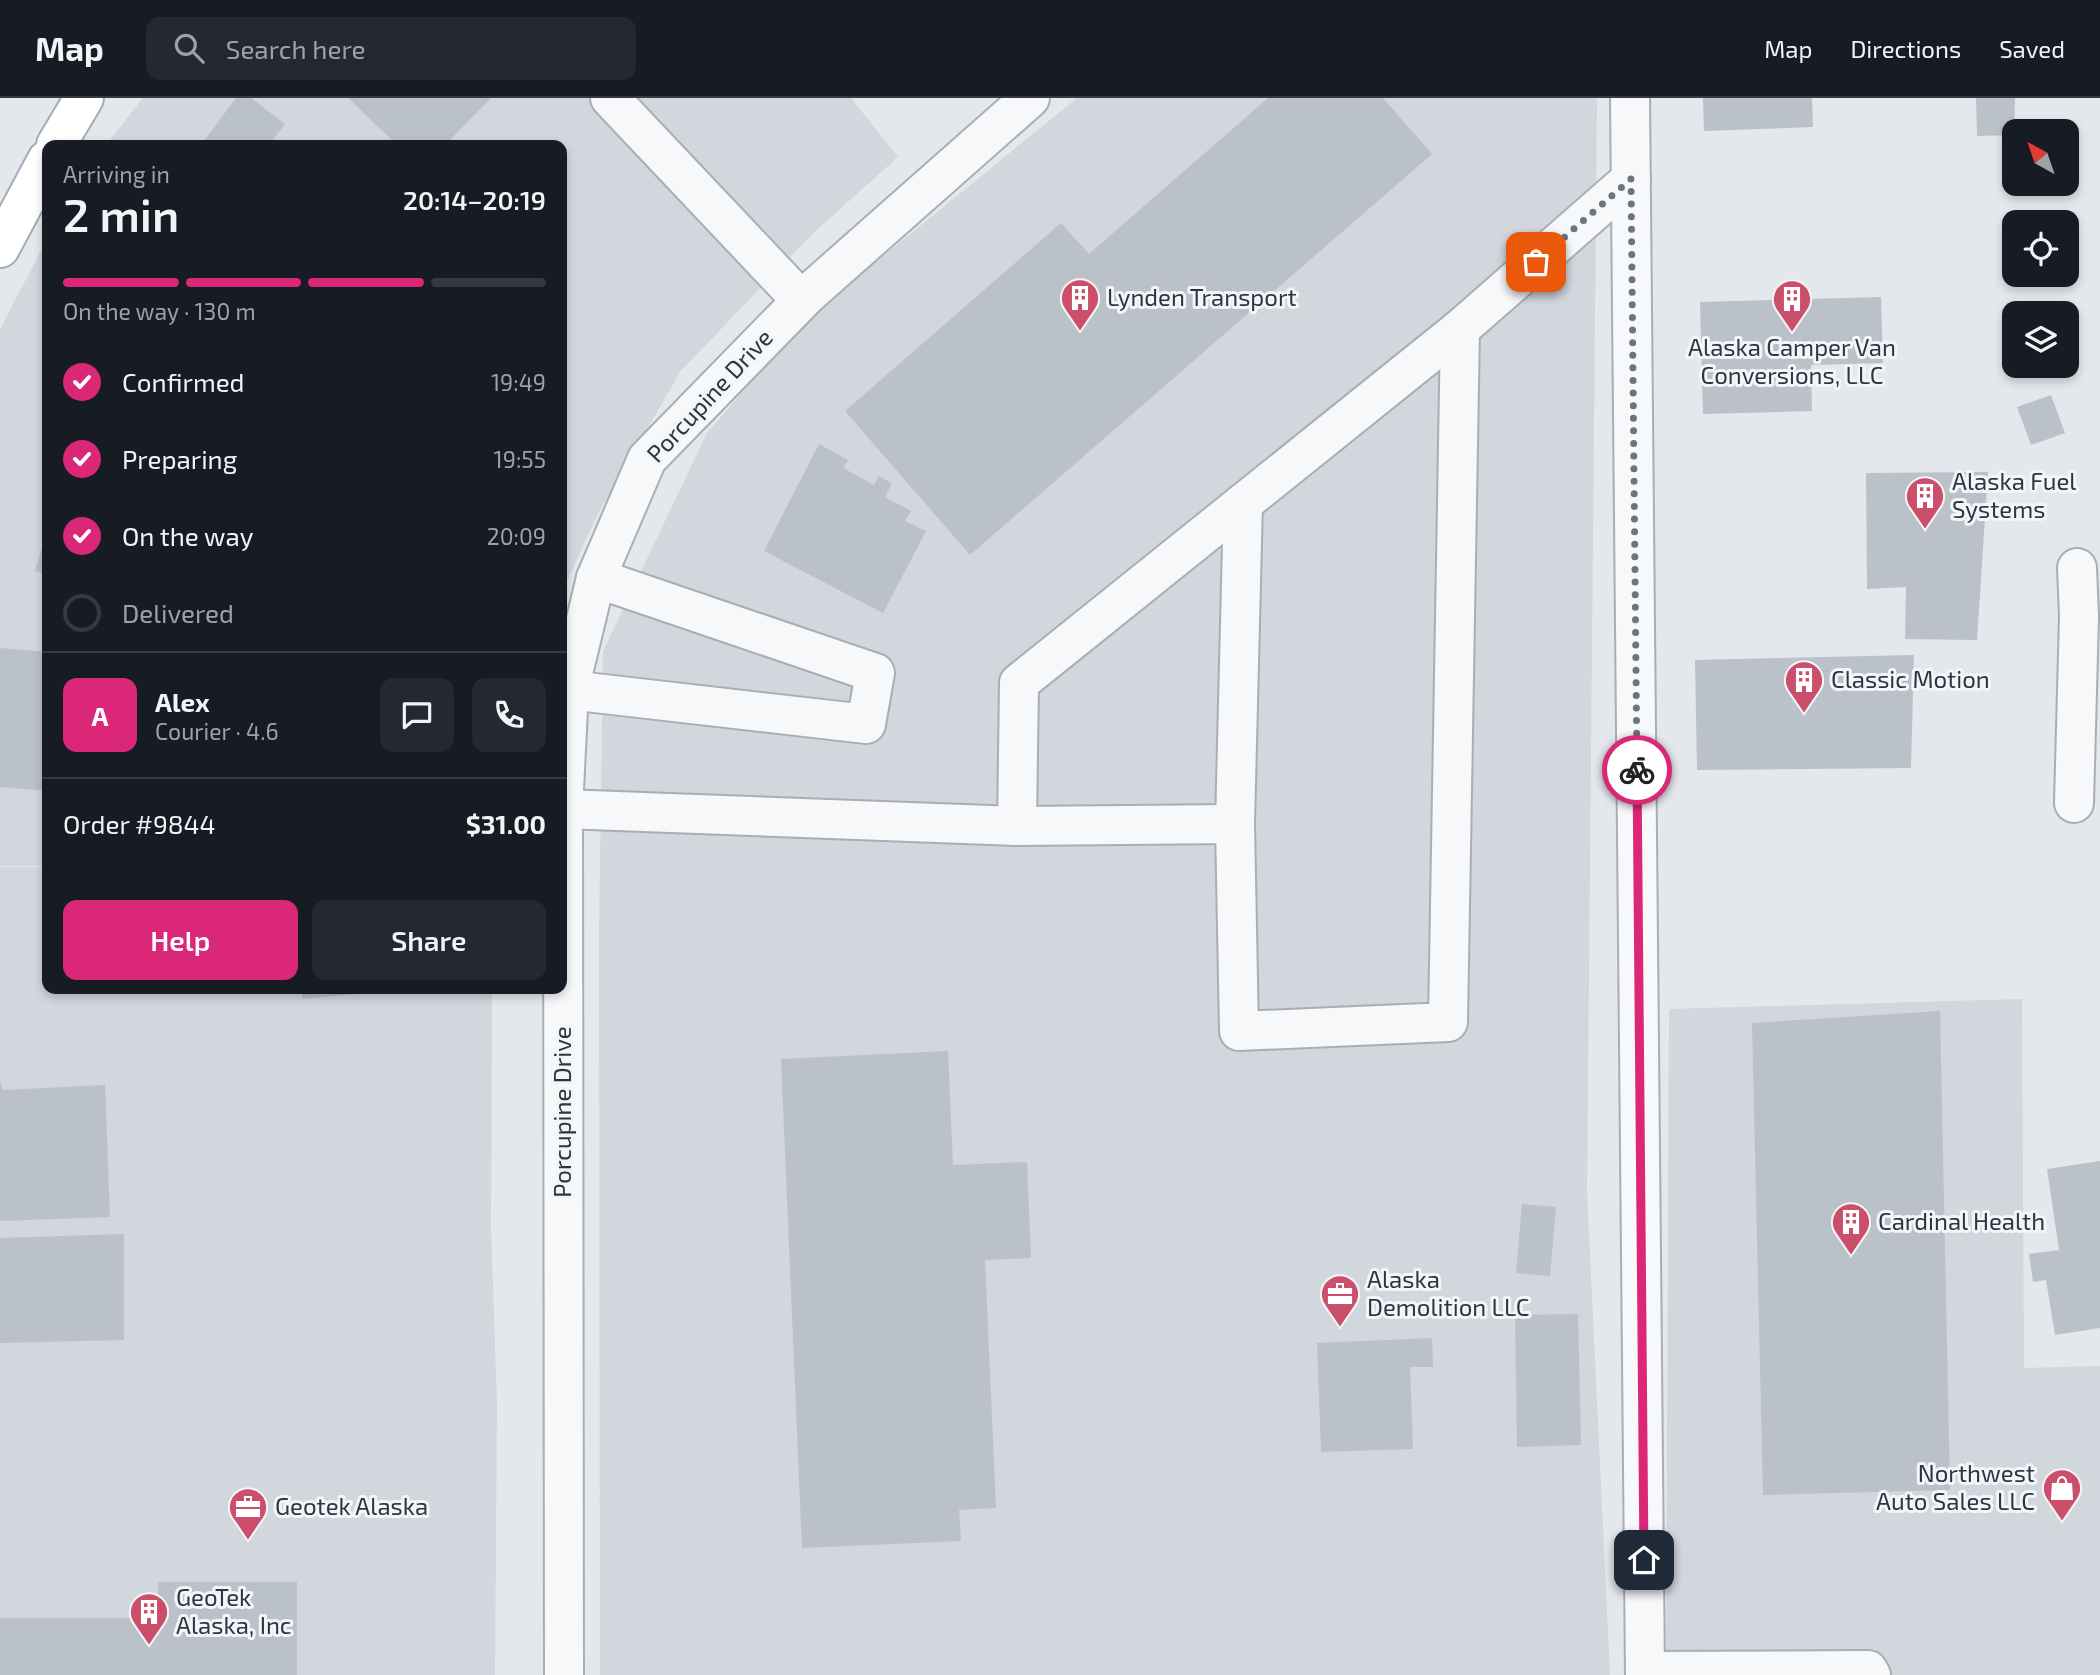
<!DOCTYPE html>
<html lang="en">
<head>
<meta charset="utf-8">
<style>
  :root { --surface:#171b24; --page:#242831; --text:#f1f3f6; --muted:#9ea1a6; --line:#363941; --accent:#db2777 }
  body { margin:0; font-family:"Exo 2",sans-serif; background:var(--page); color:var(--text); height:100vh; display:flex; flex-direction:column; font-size:26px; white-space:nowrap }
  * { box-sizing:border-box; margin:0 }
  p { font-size:23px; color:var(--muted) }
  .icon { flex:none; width:38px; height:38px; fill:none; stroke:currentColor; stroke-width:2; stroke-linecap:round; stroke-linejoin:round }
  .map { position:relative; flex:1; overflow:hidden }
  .details { position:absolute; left:42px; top:42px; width:525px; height:854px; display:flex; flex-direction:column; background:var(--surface); border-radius:14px; box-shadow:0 4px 10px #0003 }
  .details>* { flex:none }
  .needle { width:46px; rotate:320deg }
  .buttons { position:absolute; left:2002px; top:21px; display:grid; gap:14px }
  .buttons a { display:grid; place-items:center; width:77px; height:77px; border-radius:14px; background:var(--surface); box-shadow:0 4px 10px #0003; font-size:35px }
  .pin { position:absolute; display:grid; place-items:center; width:60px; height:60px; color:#fff; margin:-30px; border-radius:14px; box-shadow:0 4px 10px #0006 }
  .courier { position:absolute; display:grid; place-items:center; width:70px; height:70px; margin:-35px; border:5px solid #db2777; border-radius:50%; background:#fff; color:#222; box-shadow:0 2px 9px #0007 }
  .head em { font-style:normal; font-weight:600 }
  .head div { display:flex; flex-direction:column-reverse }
  .head { display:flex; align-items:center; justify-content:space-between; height:119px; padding:0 21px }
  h1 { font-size:46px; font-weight:600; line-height:52px }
  .bar { display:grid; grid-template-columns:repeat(4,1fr); gap:10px 7px; align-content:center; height:84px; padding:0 21px }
  .bar i { height:9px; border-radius:5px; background:var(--line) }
  .bar .on { background:var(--accent) }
  .bar p { grid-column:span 4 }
  .line { display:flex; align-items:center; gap:18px; padding:0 21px; border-top:2px solid var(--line) }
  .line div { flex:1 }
  .round { display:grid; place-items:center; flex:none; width:74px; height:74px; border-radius:14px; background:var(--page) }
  ol { padding:0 21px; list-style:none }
  li { display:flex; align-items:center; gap:21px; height:77px }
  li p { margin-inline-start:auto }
  li .icon { padding:7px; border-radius:50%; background:var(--accent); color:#fff; stroke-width:4 }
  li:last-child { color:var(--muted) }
  li i { width:38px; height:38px; border:4px solid var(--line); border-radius:50% }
  .button { display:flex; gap:14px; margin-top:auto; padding:14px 21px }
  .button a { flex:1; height:80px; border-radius:14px; background:var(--accent); color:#fff; font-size:28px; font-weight:600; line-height:80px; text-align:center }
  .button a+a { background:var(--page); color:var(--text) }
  header { display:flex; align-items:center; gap:42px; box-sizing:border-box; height:98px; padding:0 35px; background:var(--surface); border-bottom:2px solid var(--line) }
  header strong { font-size:33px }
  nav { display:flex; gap:38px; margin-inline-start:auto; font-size:24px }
  .search { width:490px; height:63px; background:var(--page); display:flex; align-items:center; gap:18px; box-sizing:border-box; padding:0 24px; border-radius:14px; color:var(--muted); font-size:26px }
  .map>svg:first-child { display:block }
  .built { fill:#d2d6dd }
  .building { fill:#bbc1c8 }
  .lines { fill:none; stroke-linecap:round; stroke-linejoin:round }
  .minor-casing { stroke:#a9aeb5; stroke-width:42 }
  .major-casing { stroke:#a3acb7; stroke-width:42 }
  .minor { stroke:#f6f8f9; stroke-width:38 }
  .major { stroke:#fff; stroke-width:38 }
  .done { stroke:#6c747e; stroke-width:7; stroke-dasharray:0 12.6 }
  .route { stroke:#db2777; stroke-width:9 }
  .labels { text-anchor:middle; stroke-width:6; stroke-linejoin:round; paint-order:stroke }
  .poi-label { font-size:24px; fill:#2c3643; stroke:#f3f6f8; text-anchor:start }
  .street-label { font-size:24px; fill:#2c3643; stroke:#f3f6f8 }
</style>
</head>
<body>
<header>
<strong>Map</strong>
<div class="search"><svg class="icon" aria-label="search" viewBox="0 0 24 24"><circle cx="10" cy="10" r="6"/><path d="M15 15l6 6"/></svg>Search here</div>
<nav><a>Map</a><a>Directions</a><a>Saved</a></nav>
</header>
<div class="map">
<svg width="2100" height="1577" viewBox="0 0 2100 1577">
  <rect width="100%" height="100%" fill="#e4e7eb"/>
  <!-- built -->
  <g class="built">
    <polygon points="143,0 851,0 898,59 810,138 680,274 595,421 562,495 562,47 106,47"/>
    <polygon points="1077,0 1597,0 1587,1093 1610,1577 600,1577 599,839 603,553 707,335 806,221"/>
    <polygon points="47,141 47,768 0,768 0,231"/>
    <polygon points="0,769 47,769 47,891 492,891 491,1130 497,1305 495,1577 0,1577"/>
    <polygon points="2022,901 2024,1270 2100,1268 2100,1577 1666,1577 1669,911"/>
  </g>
  <!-- building -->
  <g class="building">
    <polygon points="236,0 251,0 285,26 269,47 201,47"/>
    <polygon points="348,0 491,0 445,47 397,47"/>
    <polygon points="1268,0 1383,0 1432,56 970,457 845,313 1061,125 1089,156"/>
    <polygon points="1703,0 1812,0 1813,29 1704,33"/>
    <polygon points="1976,0 2015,0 2014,37 1977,38"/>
    <polygon points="1881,199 1883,265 1811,267 1812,313 1703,316 1700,204"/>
    <polygon points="2051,297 2065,335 2031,347 2017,309"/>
    <polygon points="819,346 848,362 843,370 874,387 879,378 892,385 885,399 911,413 905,423 926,433 883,515 764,453"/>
    <polygon points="1988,374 1977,542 1905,541 1906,489 1867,491 1866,375"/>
    <polygon points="47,433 47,477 35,473"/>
    <polygon points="0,550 47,554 47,693 0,689"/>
    <polygon points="1914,557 1911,670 1697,672 1695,562"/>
    <polygon points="302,891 388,891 388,893 302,901"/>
    <polygon points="1940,913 1950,1392 1763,1397 1752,925"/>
    <polygon points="948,953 953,1067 1027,1064 1031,1160 985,1162 996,1410 959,1412 961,1443 802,1450 781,961"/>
    <polygon points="0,983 3,992 105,987 110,1119 0,1123"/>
    <polygon points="2100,1063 2100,1230 2055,1237 2046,1182 2033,1184 2029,1156 2059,1152 2047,1071"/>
    <polygon points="1522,1106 1556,1109 1550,1178 1516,1175"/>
    <polygon points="124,1136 124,1242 0,1245 0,1140"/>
    <polygon points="1578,1216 1581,1347 1517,1349 1515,1217"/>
    <polygon points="1432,1240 1433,1269 1410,1269 1413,1351 1321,1354 1317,1245"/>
    <polygon points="158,1484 297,1484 297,1577 0,1577 0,1520 158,1520"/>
  </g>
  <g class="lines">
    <!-- minor casing -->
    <g class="minor-casing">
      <g id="minor">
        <polyline points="610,0 801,202"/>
        <polyline points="1630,0 1645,1577"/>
        <polyline points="569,592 866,626 875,575 596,480"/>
        <polyline points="2074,705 2079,518 2077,470"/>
        <polyline points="563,711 1017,728 1235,726 1239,933 1448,924 1460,231"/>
        <polyline points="1235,726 1243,405"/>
        <polyline points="1017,728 1019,585 1460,231 1631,81"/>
        <polyline points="1645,1573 1868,1572 1871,1577"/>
        <polyline points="564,1577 563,711 569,592 596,480 647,361 807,197 1030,0"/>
      </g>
    </g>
    <!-- major casing -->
    <g class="major-casing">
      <g id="major">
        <polyline points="56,47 84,0"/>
        <polyline points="0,150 47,62"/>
      </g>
    </g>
    <!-- minor -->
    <use href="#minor" class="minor"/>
    <!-- major -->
    <use href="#major" class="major"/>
  </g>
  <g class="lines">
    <!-- done -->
    <polyline class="done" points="1536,164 1631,81 1637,672"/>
    <!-- route -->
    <polyline class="route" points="1637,672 1644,1462"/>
  </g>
  <!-- icons -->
  <defs>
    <g id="building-pin" transform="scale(2.0125)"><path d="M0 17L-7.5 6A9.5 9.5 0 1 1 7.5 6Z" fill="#cb4e6a" stroke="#f3f6f8"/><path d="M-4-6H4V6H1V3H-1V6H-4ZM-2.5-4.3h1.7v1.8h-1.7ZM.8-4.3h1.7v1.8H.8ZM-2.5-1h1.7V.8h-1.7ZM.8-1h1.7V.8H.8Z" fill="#fff"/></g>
    <g id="office-pin" transform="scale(2.0125)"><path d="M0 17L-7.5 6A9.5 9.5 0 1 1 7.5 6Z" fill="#cb4e6a" stroke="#f3f6f8"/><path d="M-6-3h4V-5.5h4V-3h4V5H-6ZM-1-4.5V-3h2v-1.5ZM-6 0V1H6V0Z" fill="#fff"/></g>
    <g id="shop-pin" transform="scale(2.0125)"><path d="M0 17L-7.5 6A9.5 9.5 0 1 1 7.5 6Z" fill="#cb4e6a" stroke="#f3f6f8"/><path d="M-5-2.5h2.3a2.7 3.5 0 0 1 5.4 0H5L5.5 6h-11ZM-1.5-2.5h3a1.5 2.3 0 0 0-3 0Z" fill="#fff"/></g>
  </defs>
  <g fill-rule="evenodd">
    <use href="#building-pin" x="1080" y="200"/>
    <use href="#building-pin" x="1792" y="201"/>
    <use href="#building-pin" x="1925" y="398"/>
    <use href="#building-pin" x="1804" y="582"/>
    <use href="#building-pin" x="1851" y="1124"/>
    <use href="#office-pin" x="1340" y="1196"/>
    <use href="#shop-pin" x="2062" y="1390"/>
    <use href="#office-pin" x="248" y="1409"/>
    <use href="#building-pin" x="149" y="1514"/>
  </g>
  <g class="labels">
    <!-- poi labels -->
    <g class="poi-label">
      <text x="1107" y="208">Lynden Transport</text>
      <text x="1792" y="258" text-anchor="middle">Alaska Camper Van<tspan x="1792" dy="28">Conversions, LLC</tspan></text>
      <text x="1952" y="392">Alaska Fuel<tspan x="1952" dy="28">Systems</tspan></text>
      <text x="1831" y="590">Classic Motion</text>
      <text x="1878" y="1132">Cardinal Health</text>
      <text x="1367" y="1190">Alaska<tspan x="1367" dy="28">Demolition LLC</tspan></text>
      <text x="2035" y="1384" text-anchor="end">Northwest<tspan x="2035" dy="28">Auto Sales LLC</tspan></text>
      <text x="275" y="1417">Geotek Alaska</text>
      <text x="176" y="1508">GeoTek<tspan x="176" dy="28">Alaska, Inc</tspan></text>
    </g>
    <!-- street labels -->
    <g class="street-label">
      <text transform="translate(710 298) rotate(-47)" y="8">Porcupine Drive</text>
      <text transform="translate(563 1014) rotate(-90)" y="8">Porcupine Drive</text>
    </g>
  </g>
</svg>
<div class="buttons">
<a><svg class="needle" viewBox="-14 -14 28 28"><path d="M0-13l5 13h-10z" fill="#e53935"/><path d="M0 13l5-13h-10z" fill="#9ea1a6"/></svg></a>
<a><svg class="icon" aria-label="locate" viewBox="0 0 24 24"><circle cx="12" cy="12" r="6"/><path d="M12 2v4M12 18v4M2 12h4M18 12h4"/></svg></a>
<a><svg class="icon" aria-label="layers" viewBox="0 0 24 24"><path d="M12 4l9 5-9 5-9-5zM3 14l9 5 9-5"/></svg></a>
</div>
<div class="pin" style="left:1536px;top:164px;background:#ea580c"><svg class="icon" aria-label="bag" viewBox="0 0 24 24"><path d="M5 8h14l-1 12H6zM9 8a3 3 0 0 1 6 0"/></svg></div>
<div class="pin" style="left:1644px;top:1462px;background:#1f2937"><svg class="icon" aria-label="home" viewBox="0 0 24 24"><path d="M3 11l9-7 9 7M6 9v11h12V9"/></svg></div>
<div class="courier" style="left:1637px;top:672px"><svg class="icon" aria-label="bike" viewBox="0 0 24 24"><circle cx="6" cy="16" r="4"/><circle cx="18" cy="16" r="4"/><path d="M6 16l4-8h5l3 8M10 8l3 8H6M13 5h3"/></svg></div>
<section class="details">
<div class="head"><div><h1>2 min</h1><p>Arriving in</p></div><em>20:14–20:19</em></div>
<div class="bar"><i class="on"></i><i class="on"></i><i class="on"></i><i></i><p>On the way · 130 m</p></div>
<ol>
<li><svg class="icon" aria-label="check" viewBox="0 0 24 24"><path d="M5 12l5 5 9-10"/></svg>Confirmed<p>19:49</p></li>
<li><svg class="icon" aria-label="check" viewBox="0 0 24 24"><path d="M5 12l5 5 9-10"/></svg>Preparing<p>19:55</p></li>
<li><svg class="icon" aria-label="check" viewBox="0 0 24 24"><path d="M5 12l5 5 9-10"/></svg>On the way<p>20:09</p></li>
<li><i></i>Delivered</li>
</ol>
<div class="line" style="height:126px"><b class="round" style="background:var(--accent);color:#fff">A</b><div><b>Alex</b><p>Courier · 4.6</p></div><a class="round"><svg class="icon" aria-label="chat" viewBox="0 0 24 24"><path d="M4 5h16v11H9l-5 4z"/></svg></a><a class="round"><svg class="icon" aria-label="phone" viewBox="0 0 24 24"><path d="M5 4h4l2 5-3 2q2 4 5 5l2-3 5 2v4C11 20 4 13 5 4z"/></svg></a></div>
<div class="line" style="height:91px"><div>Order #9844</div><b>$31.00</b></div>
<div class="button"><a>Help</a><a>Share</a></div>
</section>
</div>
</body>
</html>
